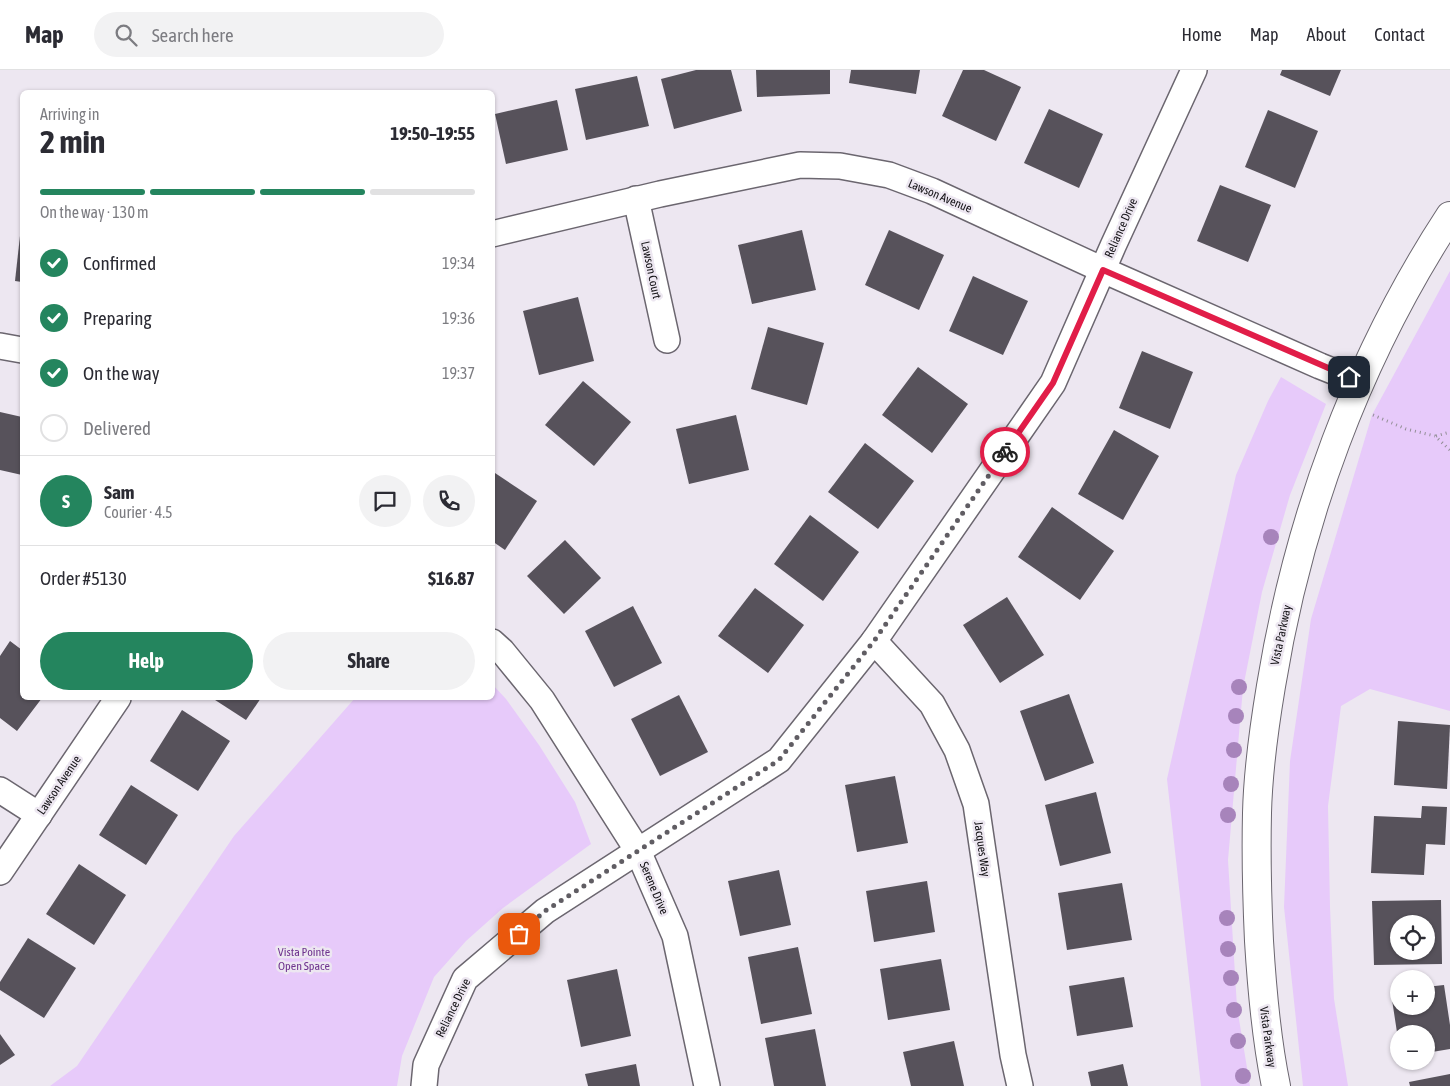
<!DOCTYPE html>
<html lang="en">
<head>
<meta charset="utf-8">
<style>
  :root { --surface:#fff; --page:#f2f2f3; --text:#2b2b33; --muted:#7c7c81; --line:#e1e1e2; --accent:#24855e }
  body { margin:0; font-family:"Asap Condensed",sans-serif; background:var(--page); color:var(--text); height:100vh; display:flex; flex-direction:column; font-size:19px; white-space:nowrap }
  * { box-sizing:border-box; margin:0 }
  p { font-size:16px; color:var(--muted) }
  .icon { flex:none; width:28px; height:28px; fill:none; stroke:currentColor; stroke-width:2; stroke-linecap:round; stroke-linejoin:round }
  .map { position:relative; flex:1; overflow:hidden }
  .drawer { position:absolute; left:20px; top:20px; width:475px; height:610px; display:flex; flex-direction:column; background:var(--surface); border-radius:8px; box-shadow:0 1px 4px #0004 }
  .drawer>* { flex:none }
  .tools { position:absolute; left:1390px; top:845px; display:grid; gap:10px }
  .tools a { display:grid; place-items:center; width:45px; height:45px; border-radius:50%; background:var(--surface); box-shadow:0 1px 4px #0004; font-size:25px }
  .pin { position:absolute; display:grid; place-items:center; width:42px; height:42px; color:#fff; margin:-21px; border-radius:10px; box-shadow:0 2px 8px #0006 }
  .courier { position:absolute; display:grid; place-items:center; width:50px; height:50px; margin:-25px; border:4px solid #e11d48; border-radius:50%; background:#fff; color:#222; box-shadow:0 1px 6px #0007 }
  .summary em { font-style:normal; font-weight:700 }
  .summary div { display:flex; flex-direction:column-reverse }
  .summary { display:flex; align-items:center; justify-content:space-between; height:85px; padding:0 20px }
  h1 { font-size:32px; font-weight:700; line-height:38px }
  .bar { display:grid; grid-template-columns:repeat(4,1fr); gap:8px 5px; align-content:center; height:60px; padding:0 20px }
  .bar i { height:6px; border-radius:4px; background:var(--line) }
  .bar .on { background:var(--accent) }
  .bar p { grid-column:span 4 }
  .line { display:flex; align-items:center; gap:12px; padding:0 20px; border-top:1px solid var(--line) }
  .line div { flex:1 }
  .round { display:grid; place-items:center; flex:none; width:52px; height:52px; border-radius:26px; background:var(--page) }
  ol { padding:0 20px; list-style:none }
  li { display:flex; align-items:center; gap:15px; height:55px }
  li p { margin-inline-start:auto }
  li .icon { padding:5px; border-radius:50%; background:var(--accent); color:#fff; stroke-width:4 }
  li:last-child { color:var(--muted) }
  li i { width:28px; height:28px; border:2px solid var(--line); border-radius:50% }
  .primary-button { display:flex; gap:10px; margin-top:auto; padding:10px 20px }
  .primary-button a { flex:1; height:58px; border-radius:30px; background:var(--accent); color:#fff; font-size:20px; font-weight:700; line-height:58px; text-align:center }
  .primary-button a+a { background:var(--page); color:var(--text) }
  header { display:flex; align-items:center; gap:30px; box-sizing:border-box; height:70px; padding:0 25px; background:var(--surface); border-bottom:1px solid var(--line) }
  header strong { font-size:24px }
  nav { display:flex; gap:28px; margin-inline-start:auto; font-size:18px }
  .search { width:350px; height:45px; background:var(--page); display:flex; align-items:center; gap:12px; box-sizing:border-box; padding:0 18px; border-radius:28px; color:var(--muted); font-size:19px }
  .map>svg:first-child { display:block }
  .green { fill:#e7cafa }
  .building { fill:#57525b; fill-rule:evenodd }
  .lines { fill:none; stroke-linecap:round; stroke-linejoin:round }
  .minor-casing { stroke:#6b666f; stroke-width:28 }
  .tertiary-casing { stroke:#6b666f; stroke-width:30 }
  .path { stroke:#928e95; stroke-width:3; stroke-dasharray:1 4; stroke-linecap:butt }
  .minor { stroke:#fff; stroke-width:25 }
  .tertiary { stroke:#fff; stroke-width:28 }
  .tree { fill:#a784bb }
  .done { stroke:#605d63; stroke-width:5; stroke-dasharray:0 9 }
  .route { stroke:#e11d48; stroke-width:6 }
  .labels { text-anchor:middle; stroke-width:5; stroke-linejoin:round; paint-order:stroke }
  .street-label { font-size:12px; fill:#141216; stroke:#ede7f1 }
  .park-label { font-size:12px; fill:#6e338e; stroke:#ede7f1 }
</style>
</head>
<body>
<header>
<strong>Map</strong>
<div class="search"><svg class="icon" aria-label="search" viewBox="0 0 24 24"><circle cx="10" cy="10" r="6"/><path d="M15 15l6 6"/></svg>Search here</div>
<nav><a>Home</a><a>Map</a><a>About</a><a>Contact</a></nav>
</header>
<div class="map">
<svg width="1450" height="1016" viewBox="0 0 1450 1016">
  <rect width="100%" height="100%" fill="#ede7f1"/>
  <!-- green -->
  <g class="green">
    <polygon points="1450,201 1450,641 1370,619 1341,636 1328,736 1330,837 1334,929 1348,1016 1303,1016 1284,837 1290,691 1311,549 1372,345"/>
    <polygon points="1281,307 1326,334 1290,425 1262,522 1243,618 1228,790 1237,937 1250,1016 1201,1016 1167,709 1236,405 1268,331"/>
    <polygon points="493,615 506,629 539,675 575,732 591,774 503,838 466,871 434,907 402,986 397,1016 50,1016 77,996 234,766 355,628 492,628"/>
  </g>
  <!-- building -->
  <g class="building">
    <polygon points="696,0 731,0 742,41 674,59 661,9"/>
    <polygon points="756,0 830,0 830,24 757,27"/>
    <polygon points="851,0 920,0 916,24 849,13"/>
    <polygon points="963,0 984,0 1021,17 996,71 942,46"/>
    <polygon points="1282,0 1341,0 1330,26 1280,5"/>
    <polygon points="637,6 649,56 586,70 575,19"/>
    <polygon points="557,30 568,80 506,94 495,44"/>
    <polygon points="1049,39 1103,64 1079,118 1024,93"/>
    <polygon points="1268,40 1318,61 1295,118 1245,97"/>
    <polygon points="1220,115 1271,135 1248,192 1197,171"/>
    <polygon points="21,157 22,157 22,212 15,211"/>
    <polygon points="802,160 816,220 752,234 738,175"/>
    <polygon points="889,160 944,185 919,240 865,215"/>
    <polygon points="973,206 1028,231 1003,285 949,261"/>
    <polygon points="578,227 594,291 539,305 523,241"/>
    <polygon points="768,257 824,273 807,335 751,319"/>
    <polygon points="1142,281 1193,302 1170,359 1119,338"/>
    <polygon points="918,297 968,334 932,383 882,345"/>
    <polygon points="583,311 631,352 594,396 545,355"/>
    <polygon points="0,342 22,347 22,405 0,400"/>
    <polygon points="736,345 749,400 689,414 676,359"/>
    <polygon points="1114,360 1159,386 1123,450 1078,424"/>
    <polygon points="865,373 914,411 878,459 828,422"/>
    <polygon points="492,401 537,431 505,480 492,471"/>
    <polygon points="1052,437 1114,481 1080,530 1018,487"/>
    <polygon points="810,445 859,482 823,531 774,494"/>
    <polygon points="565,470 601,508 564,544 527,506"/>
    <polygon points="755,518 804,555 768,603 718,566"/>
    <polygon points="1007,527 1044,585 1000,613 963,555"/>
    <polygon points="633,536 662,593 614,617 585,561"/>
    <polygon points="10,571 22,580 22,628 42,628 17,661 0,648 0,586"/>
    <polygon points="1069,624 1094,693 1045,711 1020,641"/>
    <polygon points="679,625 708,682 660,706 631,649"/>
    <polygon points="212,628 261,628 246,650"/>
    <polygon points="182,640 230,671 198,721 150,691"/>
    <polygon points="1398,651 1450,655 1447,719 1394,715"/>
    <polygon points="895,706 908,773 857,782 845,715"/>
    <polygon points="131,715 178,745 146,795 99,765"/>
    <polygon points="1096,722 1111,783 1060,796 1045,735"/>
    <polygon points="1422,736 1447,737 1445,775 1426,774 1424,805 1371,803 1374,746 1421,748"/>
    <polygon points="79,794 126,825 94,875 46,844"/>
    <polygon points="779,800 791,855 740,866 728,811"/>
    <polygon points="927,811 935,862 874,872 866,821"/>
    <polygon points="1122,813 1132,870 1067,880 1058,823"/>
    <path d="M 1441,830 L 1442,894 L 1374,895 L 1372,831 ZM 1399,854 L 1426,854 L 1426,881 L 1399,881 Z"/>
    <polygon points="28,868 76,898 44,948 0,920 0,912"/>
    <polygon points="798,877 812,944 761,954 748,887"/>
    <polygon points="941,889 950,940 888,950 880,899"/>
    <polygon points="617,899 631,966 581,977 567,910"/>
    <polygon points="1124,907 1133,957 1077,966 1069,916"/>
    <polygon points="1444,915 1450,955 1450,979 1426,983 1426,964 1399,964 1398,969 1391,923 1399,922 1399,936 1426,936 1426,917"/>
    <polygon points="815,959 826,1016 774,1016 765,968"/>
    <polygon points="0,964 15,985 0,995"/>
    <polygon points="954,971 964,1016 911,1016 903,982"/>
    <polygon points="636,994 640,1016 588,1016 585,1004"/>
    <polygon points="1123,994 1128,1016 1091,1016 1088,1002"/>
    <polygon points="1450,1004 1450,1016 1410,1016 1409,1012"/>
  </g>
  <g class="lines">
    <!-- minor casing -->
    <g class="minor-casing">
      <g id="minor">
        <polyline points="636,129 667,270"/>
        <polyline points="492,164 660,124 800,95 840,96 889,105 932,121 1103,200 1320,296 1360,312"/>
        <polyline points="0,276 22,280"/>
        <polyline points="874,571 932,634 957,680 976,734 1013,985 1020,1016"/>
        <polyline points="492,572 502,581 542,630 638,781 675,866 707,1016"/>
        <polyline points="0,720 39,745"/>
        <polyline points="0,802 118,628"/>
        <polyline points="424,1016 426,995 465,909 545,841 779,690 874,571 1053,313 1113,176 1194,0"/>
      </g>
    </g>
    <!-- tertiary casing -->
    <g class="tertiary-casing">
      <path id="tertiary" d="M 1276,1016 C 1266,968 1262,920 1259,871 C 1257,828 1256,786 1257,743 C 1258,701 1264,658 1271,616 C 1298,450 1357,288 1450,146"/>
    </g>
    <!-- path -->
    <g class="path">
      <polyline points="1373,345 1406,359 1435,366 1450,380"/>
      <polyline points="1436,366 1450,362"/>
    </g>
    <!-- minor -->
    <use href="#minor" class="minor"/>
    <!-- tertiary -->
    <use href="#tertiary" class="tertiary"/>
  </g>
  <!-- trees -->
  <g class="tree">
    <circle cx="1271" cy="467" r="8"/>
    <circle cx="1239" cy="617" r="8"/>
    <circle cx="1236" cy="646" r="8"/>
    <circle cx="1234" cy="680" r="8"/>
    <circle cx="1231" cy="714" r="8"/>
    <circle cx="1228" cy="745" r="8"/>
    <circle cx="1227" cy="848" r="8"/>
    <circle cx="1228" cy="879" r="8"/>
    <circle cx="1231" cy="908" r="8"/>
    <circle cx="1234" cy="940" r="8"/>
    <circle cx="1238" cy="971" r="8"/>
    <circle cx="1243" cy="1006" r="8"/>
  </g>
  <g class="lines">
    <!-- done -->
    <polyline class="done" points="519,864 545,841 779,690 874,571 1005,382"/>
    <!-- route -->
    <polyline class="route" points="1005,382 1053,313 1103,200 1349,307"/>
  </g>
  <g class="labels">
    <!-- street labels -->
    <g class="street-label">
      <text transform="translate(940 126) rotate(23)" y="4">Lawson Avenue</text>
      <text transform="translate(1121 158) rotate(-66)" y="4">Reliance Drive</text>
      <text transform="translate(651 200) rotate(78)" y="4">Lawson Court</text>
      <text transform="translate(1281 565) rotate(-78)" y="4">Vista Parkway</text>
      <text transform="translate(59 715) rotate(-56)" y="4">Lawson Avenue</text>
      <text transform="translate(982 779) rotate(82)" y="4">Jacques Way</text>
      <text transform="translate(654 818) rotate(67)" y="4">Serene Drive</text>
      <text transform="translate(453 938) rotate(-64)" y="4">Reliance Drive</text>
      <text transform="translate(1268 967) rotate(82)" y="4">Vista Parkway</text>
    </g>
    <!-- park labels -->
    <g class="park-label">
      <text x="304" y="886">Vista Pointe<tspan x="304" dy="14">Open Space</tspan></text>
    </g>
  </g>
</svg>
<div class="tools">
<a><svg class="icon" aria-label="locate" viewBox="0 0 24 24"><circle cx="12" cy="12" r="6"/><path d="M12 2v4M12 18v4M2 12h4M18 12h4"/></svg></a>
<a>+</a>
<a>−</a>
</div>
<div class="pin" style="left:519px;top:864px;background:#ea580c"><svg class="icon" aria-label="bag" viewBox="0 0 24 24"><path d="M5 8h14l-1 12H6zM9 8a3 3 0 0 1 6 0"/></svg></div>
<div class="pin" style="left:1349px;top:307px;background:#1f2937"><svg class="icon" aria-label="home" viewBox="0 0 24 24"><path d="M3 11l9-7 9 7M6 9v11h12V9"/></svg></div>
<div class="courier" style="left:1005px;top:382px"><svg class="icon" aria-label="bike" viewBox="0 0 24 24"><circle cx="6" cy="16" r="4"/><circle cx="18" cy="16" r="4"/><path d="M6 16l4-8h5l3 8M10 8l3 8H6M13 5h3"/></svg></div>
<section class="drawer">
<div class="summary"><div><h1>2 min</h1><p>Arriving in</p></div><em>19:50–19:55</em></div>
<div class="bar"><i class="on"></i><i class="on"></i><i class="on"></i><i></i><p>On the way · 130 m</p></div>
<ol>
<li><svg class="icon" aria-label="check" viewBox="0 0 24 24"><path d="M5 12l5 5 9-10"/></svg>Confirmed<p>19:34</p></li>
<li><svg class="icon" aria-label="check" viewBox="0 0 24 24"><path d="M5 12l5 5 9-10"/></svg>Preparing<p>19:36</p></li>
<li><svg class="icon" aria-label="check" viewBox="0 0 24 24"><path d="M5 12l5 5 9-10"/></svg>On the way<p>19:37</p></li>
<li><i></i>Delivered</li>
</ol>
<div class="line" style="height:90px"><b class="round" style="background:var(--accent);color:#fff">S</b><div><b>Sam</b><p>Courier · 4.5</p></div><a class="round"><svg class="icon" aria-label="chat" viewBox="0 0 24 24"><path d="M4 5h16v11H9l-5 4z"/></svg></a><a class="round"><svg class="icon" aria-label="phone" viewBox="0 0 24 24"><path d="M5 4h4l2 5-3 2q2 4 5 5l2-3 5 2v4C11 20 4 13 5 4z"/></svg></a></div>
<div class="line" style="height:65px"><div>Order #5130</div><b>$16.87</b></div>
<div class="primary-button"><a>Help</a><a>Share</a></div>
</section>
</div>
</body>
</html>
